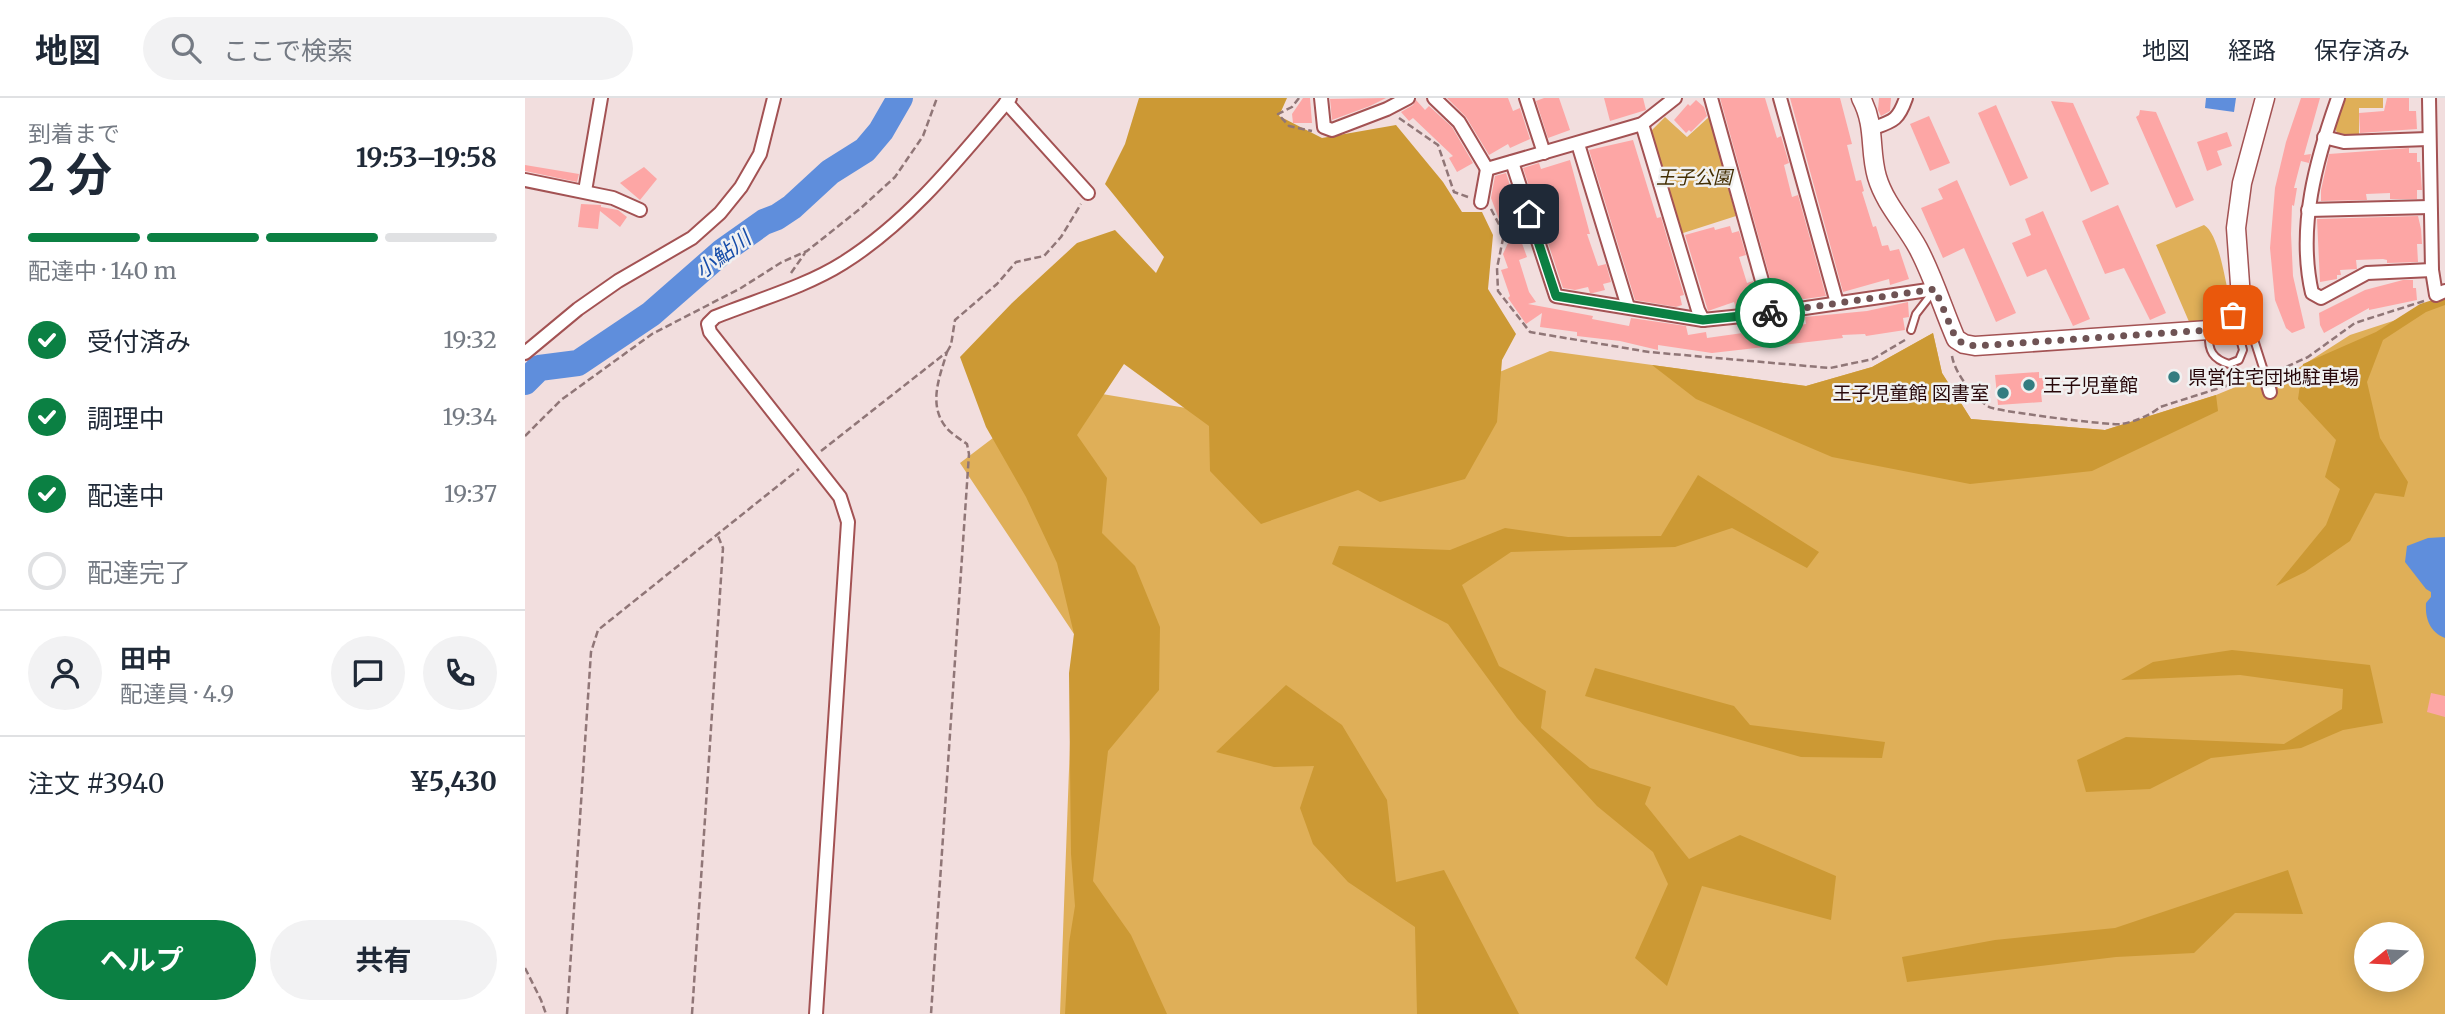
<!DOCTYPE html>
<html lang="ja">
<head>
<meta charset="utf-8">
<style>
  :root { --surface:#fff; --page:#f2f2f3; --text:#1f2937; --muted:#747a83; --line:#e0e1e3; --accent:#0b8043 }
  body { margin:0; font-family:Merriweather,"Noto Sans JP",serif; background:var(--page); color:var(--text); height:100vh; display:flex; flex-direction:column; font-size:26px; white-space:nowrap }
  * { box-sizing:border-box; margin:0 }
  p { font-size:23px; color:var(--muted) }
  .icon { flex:none; width:38px; height:38px; fill:none; stroke:currentColor; stroke-width:2; stroke-linecap:round; stroke-linejoin:round }
  .map { position:relative; flex:1; overflow:hidden }
  .panel { display:flex; flex-direction:column; background:var(--surface); width:525px }
  .panel>* { flex:none }
  .needle { width:46px; rotate:252deg }
  .tools { position:absolute; left:1829px; top:824px; display:grid; gap:14px }
  .tools a { display:grid; place-items:center; width:70px; height:70px; border-radius:50%; background:var(--surface); box-shadow:0 4px 18px #0003; font-size:35px }
  .pin { position:absolute; display:grid; place-items:center; width:60px; height:60px; color:#fff; margin:-30px; border-radius:14px; box-shadow:0 4px 10px #0006 }
  .courier { position:absolute; display:grid; place-items:center; width:70px; height:70px; margin:-35px; border:5px solid #0b8043; border-radius:50%; background:#fff; color:#222; box-shadow:0 2px 9px #0007 }
  .overview em { font-style:normal; font-weight:700 }
  .overview div { display:flex; flex-direction:column-reverse }
  .overview { display:flex; align-items:center; justify-content:space-between; height:119px; padding:0 28px }
  h1 { font-size:46px; font-weight:700; line-height:52px }
  .bar { display:grid; grid-template-columns:repeat(4,1fr); gap:10px 7px; align-content:center; height:84px; padding:0 28px }
  .bar i { height:9px; border-radius:5px; background:var(--line) }
  .bar .active { background:var(--accent) }
  .bar p { grid-column:span 4 }
  .line { display:flex; align-items:center; gap:18px; padding:0 28px; border-top:2px solid var(--line) }
  .line div { flex:1 }
  .round { display:grid; place-items:center; flex:none; width:74px; height:74px; border-radius:37px; background:var(--page) }
  ol { padding:0 28px; list-style:none }
  li { display:flex; align-items:center; gap:21px; height:77px }
  li p { margin-inline-start:auto }
  li .icon { padding:7px; border-radius:50%; background:var(--accent); color:#fff; stroke-width:4 }
  li:last-child { color:var(--muted) }
  li i { width:38px; height:38px; border:4px solid var(--line); border-radius:50% }
  .button { display:flex; gap:14px; margin-top:auto; padding:14px 28px }
  .button a { flex:1; height:80px; border-radius:42px; background:var(--accent); color:#fff; font-size:28px; font-weight:700; line-height:80px; text-align:center }
  .button a+a { background:var(--page); color:var(--text) }
  header { display:flex; align-items:center; gap:42px; box-sizing:border-box; height:98px; padding:0 35px; background:var(--surface); border-bottom:2px solid var(--line) }
  header strong { font-size:33px }
  nav { display:flex; gap:38px; margin-inline-start:auto; font-size:24px }
  .search { width:490px; height:63px; background:var(--page); display:flex; align-items:center; gap:18px; box-sizing:border-box; padding:0 24px; border-radius:38px; color:var(--muted); font-size:26px }
  main { display:flex; flex:1; min-height:0 }
  .map>svg:first-child { display:block }
  .green { fill:#dfaf58; fill-rule:evenodd }
  .forest { fill:#cc9934 }
  .water { fill:#5f8edc }
  .lines { fill:none; stroke-linecap:round; stroke-linejoin:round }
  .river { stroke:#5f8edc; stroke-width:26 }
  .building { fill:#fda6a5 }
  .lane-casing { stroke:#a35253; stroke-width:10 }
  .street-casing { stroke:#a35253; stroke-width:16 }
  .secondary-casing { stroke:#a35253; stroke-width:21 }
  .path { stroke:#907677; stroke-width:2.5; stroke-dasharray:7 3.5; stroke-linecap:butt }
  .lane { stroke:#fff; stroke-width:6 }
  .street { stroke:#fff; stroke-width:12 }
  .secondary { stroke:#fff; stroke-width:18 }
  .done { stroke:#6f5354; stroke-width:7; stroke-dasharray:0 12.6 }
  .route { stroke:#0b8043; stroke-width:9 }
  .poi-dot { fill:#337c80; stroke:#f1f1f1; stroke-width:2.5 }
  .labels { text-anchor:middle; stroke-width:5; stroke-linejoin:round; paint-order:stroke }
  .park-label { font-size:19px; font-style:italic; fill:#432e02; stroke:#f1f1f1 }
  .poi-label { font-size:19px; fill:#28080a; stroke:#f1f1f1; text-anchor:start }
  .water-label { font-size:21px; font-style:italic; fill:#164da9; stroke:#f1f1f1 }
</style>
</head>
<body>
<header>
<strong>地図</strong>
<div class="search"><svg class="icon" aria-label="search" viewBox="0 0 24 24"><circle cx="10" cy="10" r="6"/><path d="M15 15l6 6"/></svg>ここで検索</div>
<nav><a>地図</a><a>経路</a><a>保存済み</a></nav>
</header>
<main>
<section class="panel">
<div class="overview"><div><h1>2 分</h1><p>到着まで</p></div><em>19:53–19:58</em></div>
<div class="bar"><i class="active"></i><i class="active"></i><i class="active"></i><i></i><p>配達中 · 140 m</p></div>
<ol>
<li><svg class="icon" aria-label="check" viewBox="0 0 24 24"><path d="M5 12l5 5 9-10"/></svg>受付済み<p>19:32</p></li>
<li><svg class="icon" aria-label="check" viewBox="0 0 24 24"><path d="M5 12l5 5 9-10"/></svg>調理中<p>19:34</p></li>
<li><svg class="icon" aria-label="check" viewBox="0 0 24 24"><path d="M5 12l5 5 9-10"/></svg>配達中<p>19:37</p></li>
<li><i></i>配達完了</li>
</ol>
<div class="line" style="height:126px"><a class="round"><svg class="icon" aria-label="person" viewBox="0 0 24 24"><circle cx="12" cy="8" r="4"/><path d="M4 21q1-7 8-7t8 7"/></svg></a><div><b>田中</b><p>配達員 · 4.9</p></div><a class="round"><svg class="icon" aria-label="chat" viewBox="0 0 24 24"><path d="M4 5h16v11H9l-5 4z"/></svg></a><a class="round"><svg class="icon" aria-label="phone" viewBox="0 0 24 24"><path d="M5 4h4l2 5-3 2q2 4 5 5l2-3 5 2v4C11 20 4 13 5 4z"/></svg></a></div>
<div class="line" style="height:91px"><div>注文 #3940</div><b>¥5,430</b></div>
<div class="button"><a>ヘルプ</a><a>共有</a></div>
</section>
<div class="map">
<svg width="1920" height="916" viewBox="0 0 1920 916">
  <rect width="100%" height="100%" fill="#f2dede"/>
  <!-- green -->
  <g class="green">
    <polygon points="1821,0 1858,0 1858,10 1834,10 1834,38 1812,35 1810,29"/>
    <polygon points="1140,19 1162,39 1184,19 1211,118 1155,136 1125,34"/>
    <path d="M 1679,127 C 1693,135 1699,177 1703,193 L 1680,225 L 1665,226 L 1631,147 Z"/>
    <path d="M 1920,206 L 1920,916 L 535,916 L 549,536 L 435,365 L 535,289 L 764,327 L 919,297 L 1025,253 L 1281,288 L 1347,269 L 1408,235 L 1417,275 L 1446,321 L 1580,332 L 1691,297 L 1725,283 L 1750,285 L 1825,237 ZM 1841,836 L 1886,836 L 1886,882 L 1841,882 Z"/>
  </g>
  <!-- forest -->
  <g class="forest">
    <polygon points="614,0 762,0 754,18 797,40 871,27 918,84 937,114 957,114 968,137 963,191 991,236 977,262 972,324 940,381 855,404 833,392 736,426 685,373 684,328 599,266 552,337 582,380 577,435 610,468 635,529 634,592 583,653 568,783 606,837 642,916 540,916 544,845 550,808 546,756 544,575 549,536 532,465 501,399 461,329 435,259 487,205 552,145 590,132 631,175 639,159 580,86 600,46"/>
    <polygon points="1920,198 1920,207 1901,214 1858,242 1842,284 1855,340 1883,384 1879,399 1850,395 1825,443 1780,474 1751,488 1801,427 1815,391 1800,379 1811,342 1773,301 1778,266 1851,234 1895,206"/>
    <polygon points="1408,235 1417,275 1446,321 1580,332 1691,297 1693,313 1567,373 1445,386 1307,359 1171,301 1127,267 1281,288 1347,269"/>
    <polygon points="1173,377 1294,454 1282,470 1207,430 1150,449 986,454 937,487 974,568 1021,593 1016,630 1065,670 1126,689 1120,706 1164,761 1215,737 1311,778 1306,822 1177,788 1142,888 1110,860 1143,786 1128,754 1072,708 992,620 923,526 807,466 814,448 925,452 980,430 1043,439 1136,438"/>
    <polygon points="1707,552 1845,567 1858,625 1818,632 1776,650 1686,660 1625,691 1561,694 1552,662 1601,639 1759,646 1817,611 1818,591 1715,577 1596,582 1628,564"/>
    <polygon points="1070,570 1209,608 1225,627 1360,644 1357,660 1276,659 1060,598"/>
    <polygon points="761,587 817,627 862,702 871,784 919,772 994,916 892,916 890,829 823,784 788,746 775,710 789,668 749,669 691,654"/>
    <polygon points="1763,772 1778,816 1710,815 1669,855 1591,859 1382,884 1377,859 1470,842 1590,830"/>
  </g>
  <!-- water -->
  <g class="water">
    <polygon points="1681,0 1711,0 1709,14 1680,10"/>
    <path d="M 1920,439 L 1920,540 C 1905,534 1900,521 1901,505 L 1906,499 L 1906,494 L 1901,491 L 1880,464 L 1882,448 L 1903,440 Z"/>
  </g>
  <g class="lines">
    <!-- river -->
    <polyline class="river" points="0,284 14,270 53,265 126,216 198,153 239,124 252,119 267,109 305,74 340,52 356,33 375,0"/>
  </g>
  <!-- building -->
  <g class="building">
    <polygon points="778,0 785,0 787,25 768,25 767,16"/>
    <polygon points="861,0 845,8 807,22 805,1"/>
    <polygon points="922,0 983,0 988,13 995,10 1005,41 985,50 983,46 964,57 941,19"/>
    <polygon points="1019,0 1034,0 1045,32 1023,40 1011,3"/>
    <polygon points="1079,0 1118,0 1121,12 1085,23"/>
    <polygon points="1195,0 1240,0 1252,40 1256,38 1264,65 1259,67 1267,99 1273,97 1301,198 1252,205"/>
    <polygon points="1265,0 1315,0 1327,46 1322,47 1331,83 1336,82 1339,93 1337,94 1348,129 1351,128 1357,148 1363,147 1365,153 1374,151 1384,181 1365,187 1364,181 1318,194"/>
    <polygon points="1354,0 1366,0 1365,13 1356,18 1353,12"/>
    <polygon points="1776,0 1795,0 1779,57 1786,56 1784,65 1776,63 1769,90 1772,90 1769,108 1767,107 1766,136 1768,178 1780,230 1767,235 1761,230 1750,202 1745,150 1750,90 1761,44"/>
    <polygon points="1862,0 1884,0 1884,13 1891,13 1892,31 1835,35 1834,15 1859,13"/>
    <polygon points="891,2 900,12 904,8 927,29 948,65 932,74 924,60 928,58 888,20 884,23 876,14 888,7"/>
    <polygon points="1171,2 1179,9 1182,18 1166,34 1164,32 1161,35 1149,22 1163,6 1165,8"/>
    <polygon points="1526,3 1548,5 1584,86 1566,94"/>
    <polygon points="1471,7 1503,80 1485,88 1453,15"/>
    <polygon points="1615,12 1631,14 1669,102 1651,110 1611,19 1614,17"/>
    <polygon points="1404,18 1425,65 1405,73 1385,26"/>
    <polygon points="1702,34 1707,48 1692,53 1697,67 1682,73 1672,44"/>
    <polygon points="1108,42 1132,120 1136,119 1159,197 1155,198 1157,207 1151,209 1110,202 1064,52"/>
    <polygon points="1884,50 1884,55 1892,55 1892,64 1895,64 1897,92 1892,92 1892,101 1865,101 1865,95 1841,96 1842,102 1796,103 1796,92 1804,56"/>
    <polygon points="1045,62 1065,136 1062,136 1073,168 1081,166 1086,184 1078,186 1080,192 1068,195 1065,195 1063,189 1050,192 1038,190 998,70 1014,65 1016,71"/>
    <polygon points="0,67 54,76 52,84 0,73"/>
    <polygon points="119,69 132,81 115,102 95,85"/>
    <polygon points="981,75 998,127 991,129 1002,159 994,162 1004,194 1011,204 1003,206 1068,218 1067,221 1104,228 1106,220 1161,228 1163,237 1181,234 1182,240 1281,226 1280,219 1342,213 1383,204 1384,219 1378,220 1380,232 1341,238 1340,236 1317,237 1318,240 1187,255 1133,247 1133,252 1095,243 1052,238 1052,234 1015,229 1017,215 1001,226 983,200 985,198 976,172 983,170 978,156 983,145 966,100 970,78"/>
    <polygon points="1432,82 1491,215 1471,224 1439,150 1418,160 1396,110 1418,101 1413,91"/>
    <polygon points="56,106 76,107 76,109 93,112 102,119 95,129 75,113 73,131 53,129"/>
    <polygon points="1593,107 1641,215 1625,222 1599,170 1580,176 1557,123"/>
    <polygon points="1518,113 1565,221 1548,228 1521,171 1502,179 1487,145 1506,137 1500,121"/>
    <polygon points="1893,118 1896,131 1897,146 1892,146 1893,164 1862,165 1862,162 1858,161 1831,162 1832,171 1815,172 1816,177 1812,177 1812,181 1795,184 1792,121"/>
    <polygon points="1205,128 1207,135 1214,133 1221,157 1214,159 1222,185 1228,183 1234,205 1211,210 1209,204 1183,213 1160,137 1189,129 1190,132"/>
    <polygon points="1878,182 1888,182 1888,190 1891,190 1892,202 1844,212 1844,210 1799,235 1795,227 1794,215 1840,192"/>
    <polygon points="1514,274 1514,280 1518,280 1519,295 1516,295 1517,304 1473,307 1470,277"/>
    <polygon points="1906,595 1920,598 1920,619 1902,614"/>
  </g>
  <g class="lines">
    <!-- lane casing -->
    <g class="lane-casing">
      <g id="lane">
        <polyline points="1717,204 1740,276"/>
        <polyline points="1386,232 1391,216 1405,198 1403,193"/>
        <path d="M 1684,236 C 1683,253 1688,261 1704,266 L 1714,262 L 1718,252 L 1715,241 L 1701,228"/>
      </g>
    </g>
    <!-- street casing -->
    <g class="street-casing">
      <g id="street">
        <polyline points="796,0 799,29 807,32 862,11 883,0"/>
        <polyline points="909,0 934,24 962,71 1117,26 1150,0"/>
        <polyline points="1001,0 1019,55"/>
        <polyline points="1186,0 1246,215"/>
        <polyline points="1255,0 1312,205"/>
        <path d="M 1813,0 C 1791,62 1772,129 1787,195 L 1796,200 L 1842,175 L 1907,172"/>
        <polyline points="1904,0 1907,172 1911,197 1920,193"/>
        <polyline points="481,4 563,95"/>
        <polyline points="1117,26 1173,212 1178,222"/>
        <path d="M 1346,31 C 1368,23 1373,23 1381,0"/>
        <polyline points="1799,39 1819,44 1903,41"/>
        <polyline points="1053,46 1103,209"/>
        <polyline points="987,64 1031,198 1178,222 1246,215 1410,191"/>
        <polyline points="0,82 88,100 115,112"/>
        <polyline points="60,93 76,0"/>
        <polyline points="956,104 962,71"/>
        <polyline points="1783,112 1905,109"/>
        <polyline points="0,255 53,211 93,183 167,140 195,115 216,89 235,56 249,0"/>
        <polyline points="1740,276 1745,294"/>
        <path d="M 291,916 L 323,424 L 315,399 L 185,234 L 183,226 L 190,219 C 232,202 280,189 318,165 C 385,123 435,59 485,0"/>
      </g>
    </g>
    <!-- secondary casing -->
    <g class="secondary-casing">
      <path id="secondary" d="M 1336,0 C 1351,28 1344,52 1352,79 C 1360,106 1380,126 1393,150 C 1408,178 1418,211 1431,241 L 1439,246 L 1450,248 L 1684,232 L 1700,227 L 1716,200 L 1711,130 L 1717,85 L 1740,0"/>
    </g>
    <!-- path -->
    <g class="path">
      <polyline points="774,0 767,9 753,16 764,28 787,33"/>
      <polyline points="874,20 913,47 929,94 943,99"/>
      <polyline points="966,111 979,136 972,170 973,193 1005,234 1124,254 1305,270 1348,261 1380,242"/>
      <polyline points="266,175 280,155"/>
      <polyline points="422,254 426,247 430,222 472,186 491,164 519,158 536,139 556,106"/>
      <path d="M 1427,258 C 1430,276 1449,299 1464,309 C 1470,313 1587,328 1596,326 C 1609,324 1626,317 1635,309 L 1729,279"/>
      <polyline points="1752,273 1783,259 1830,225 1899,203"/>
      <polyline points="0,338 36,302 127,236 216,190 257,164 282,153 336,110 370,79 398,38 412,0"/>
      <path d="M 296,353 L 422,254 C 415,278 403,305 420,328 C 425,335 435,341 442,346 L 444,356 L 406,916"/>
      <polyline points="0,870 16,902 21,916"/>
      <polyline points="42,916 66,554 73,532 274,371"/>
      <polyline points="167,916 198,450 193,438"/>
    </g>
    <!-- lane -->
    <use href="#lane" class="lane"/>
    <!-- street -->
    <use href="#street" class="street"/>
    <!-- secondary -->
    <use href="#secondary" class="secondary"/>
  </g>
  <g class="lines">
    <!-- done -->
    <polyline class="done" points="1245,215 1410,191 1431,241 1439,246 1450,248 1684,232 1700,227 1708,217"/>
    <!-- route -->
    <polyline class="route" points="1004,116 1031,198 1178,222 1245,215"/>
  </g>
  <!-- markers -->
  <g class="poi-dot">
    <circle cx="1649" cy="279" r="7"/>
    <circle cx="1504" cy="287" r="7"/>
    <circle cx="1478" cy="295" r="7"/>
  </g>
  <g class="labels">
    <!-- park labels -->
    <g class="park-label">
      <text x="1169" y="86">王子公園</text>
    </g>
    <!-- poi labels -->
    <g class="poi-label">
      <text x="1663" y="286">県営住宅団地駐車場</text>
      <text x="1518" y="294">王子児童館</text>
      <text x="1464" y="302" text-anchor="end">王子児童館 図書室</text>
    </g>
    <!-- water labels -->
    <g class="water-label">
      <text transform="translate(198 157) rotate(-37)" y="7">小鮎川</text>
    </g>
  </g>
</svg>
<div class="tools">
<a><svg class="needle" viewBox="-14 -14 28 28"><path d="M0-13l5 13h-10z" fill="#e53935"/><path d="M0 13l5-13h-10z" fill="#747a83"/></svg></a>
</div>
<div class="pin" style="left:1708px;top:217px;background:#ea580c"><svg class="icon" aria-label="bag" viewBox="0 0 24 24"><path d="M5 8h14l-1 12H6zM9 8a3 3 0 0 1 6 0"/></svg></div>
<div class="pin" style="left:1004px;top:116px;background:#1f2937"><svg class="icon" aria-label="home" viewBox="0 0 24 24"><path d="M3 11l9-7 9 7M6 9v11h12V9"/></svg></div>
<div class="courier" style="left:1245px;top:215px"><svg class="icon" aria-label="bike" viewBox="0 0 24 24"><circle cx="6" cy="16" r="4"/><circle cx="18" cy="16" r="4"/><path d="M6 16l4-8h5l3 8M10 8l3 8H6M13 5h3"/></svg></div>
</div>
</main>
</body>
</html>
